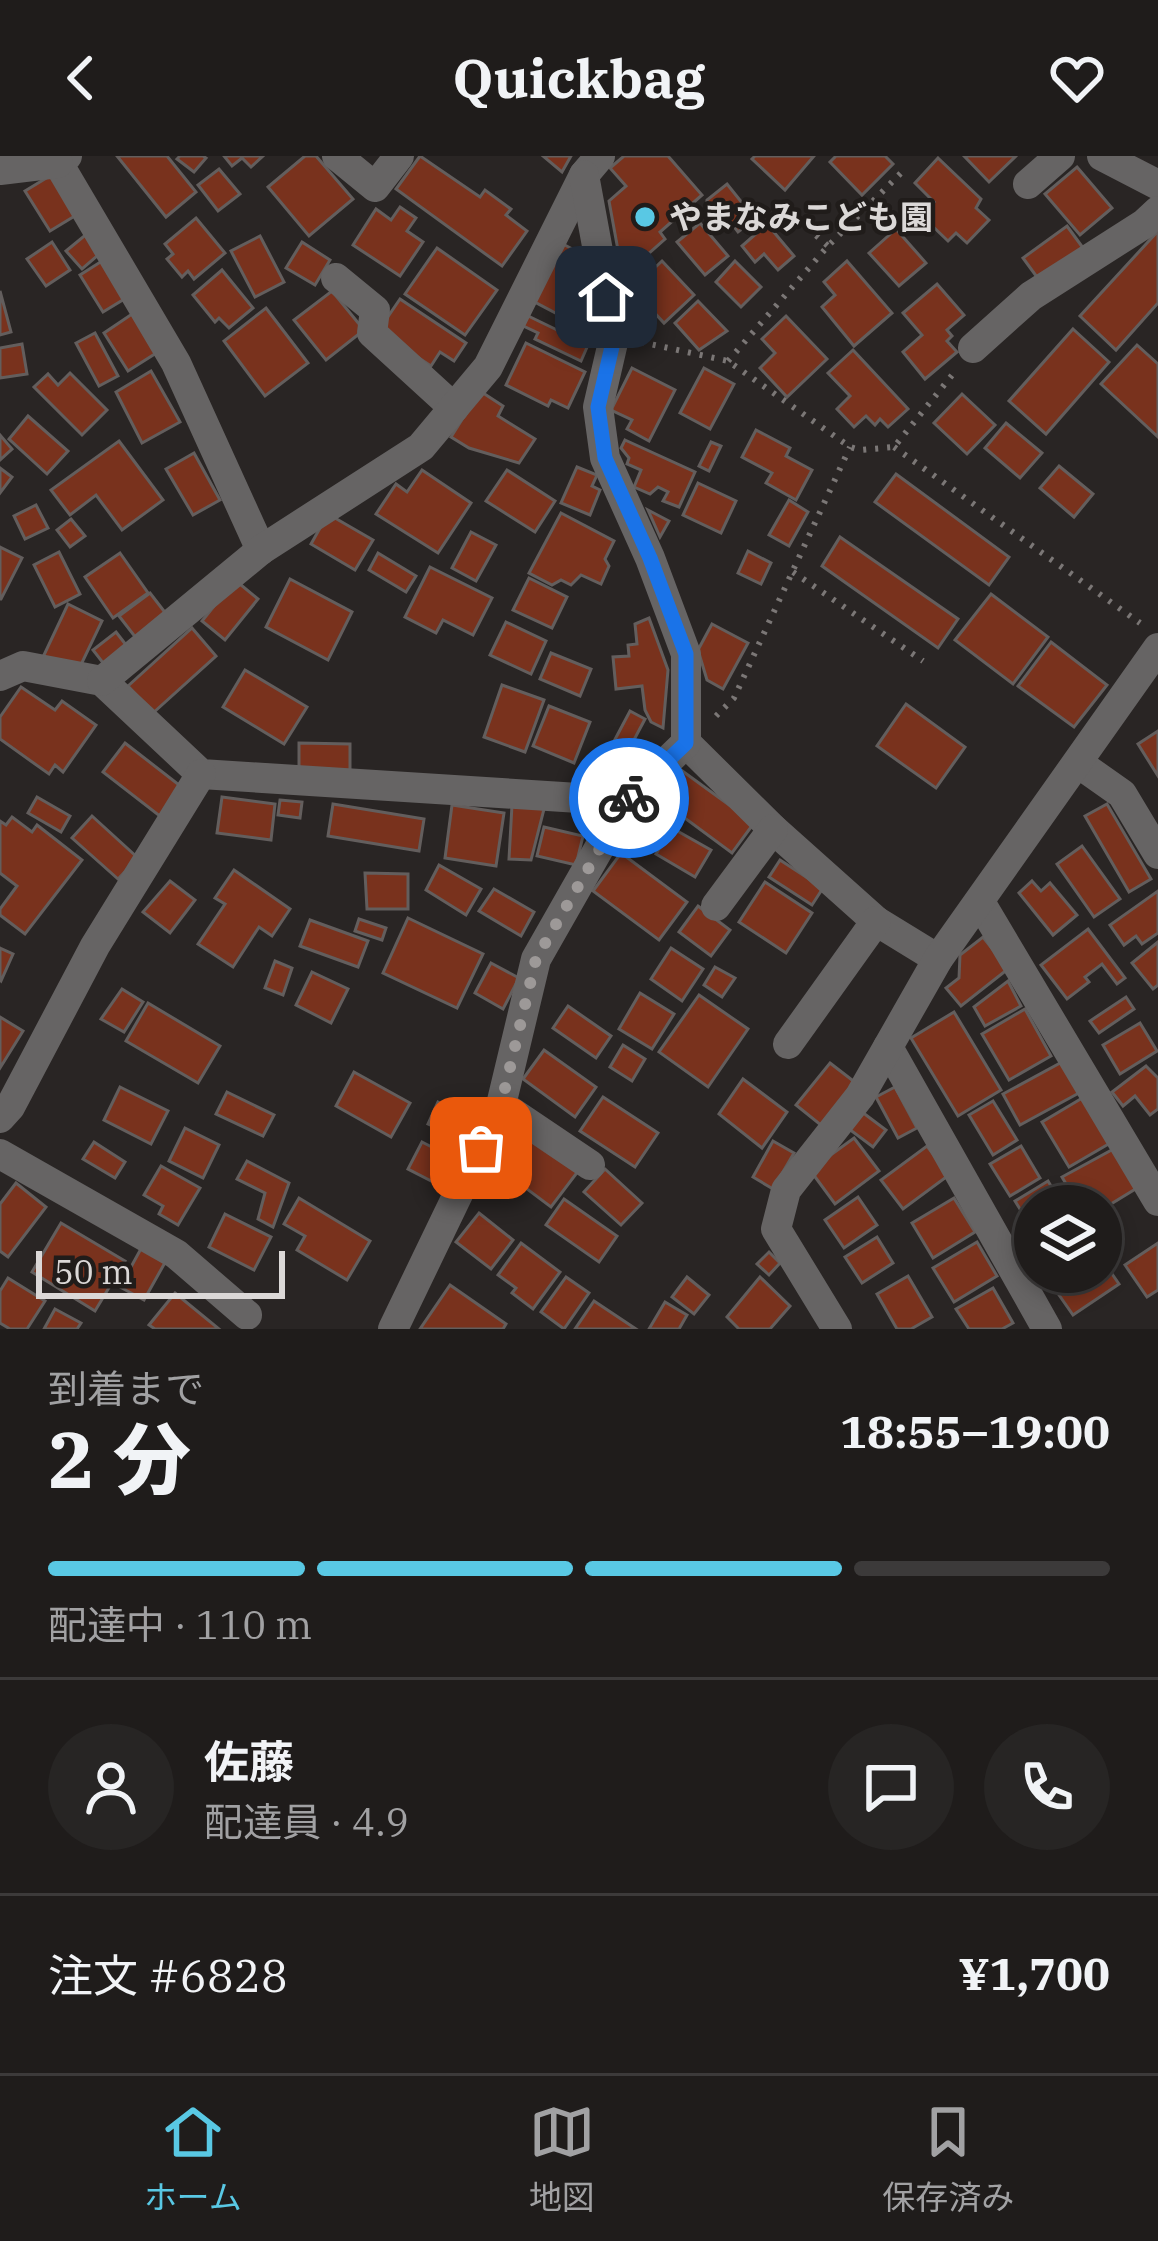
<!DOCTYPE html>
<html lang="ja">
<head>
<meta charset="utf-8">
<style>
  :root { --surface:#1f1c1b; --page:#272524; --text:#f1f3f6; --muted:#a1a1a3; --line:#3c3a3a; --accent:#59c8e4 }
  body { margin:0; font-family:"IBM Plex Serif","Noto Sans JP",serif; background:var(--page); color:var(--text); height:100vh; display:flex; flex-direction:column; font-size:45px; white-space:nowrap }
  * { box-sizing:border-box; margin:0 }
  p { font-size:39px; color:var(--muted) }
  .icon { flex:none; width:66px; height:66px; fill:none; stroke:currentColor; stroke-width:2; stroke-linecap:round; stroke-linejoin:round }
  .map { position:relative; height:1173px; overflow:hidden }
  .sheet { display:flex; flex-direction:column; background:var(--surface); flex:1 }
  .sheet>* { flex:none }
  .controls { position:absolute; left:1014px; top:1029px; display:grid; gap:24px }
  .controls a { display:grid; place-items:center; width:108px; height:108px; border-radius:50%; background:var(--surface); box-shadow:0 6px 18px #0003,0 0 0 3px var(--line); font-size:60px }
  .scale { position:absolute; left:36px; bottom:30px; width:249px; box-sizing:border-box; padding-left:12px; border:6px solid #dbd8d7; border-top:0; font-size:33px; line-height:42px; white-space:nowrap; color:#dbd8d7; -webkit-text-stroke:9px #201c1a; paint-order:stroke }
  .pin { position:absolute; display:grid; place-items:center; width:102px; height:102px; color:#fff; margin:-51px; border-radius:24px; box-shadow:0 6px 18px #0006 }
  .courier { position:absolute; display:grid; place-items:center; width:120px; height:120px; margin:-60px; border:9px solid #1a73e8; border-radius:50%; background:#fff; color:#222; box-shadow:0 3px 15px #0007 }
  .headline em { font-style:normal; font-weight:800 }
  .headline div { display:flex; flex-direction:column-reverse }
  .headline { display:flex; align-items:center; justify-content:space-between; height:204px; padding:0 48px }
  h1 { font-size:78px; font-weight:800; line-height:90px }
  .bar { display:grid; grid-template-columns:repeat(4,1fr); gap:18px 12px; align-content:center; height:144px; padding:0 48px }
  .bar i { height:15px; border-radius:9px; background:var(--line) }
  .bar .on { background:var(--accent) }
  .bar p { grid-column:span 4 }
  .line { display:flex; align-items:center; gap:30px; padding:0 48px; border-top:3px solid var(--line) }
  .line div { flex:1 }
  .round { display:grid; place-items:center; flex:none; width:126px; height:126px; border-radius:63px; background:var(--page) }
  header { display:flex; justify-content:space-between; align-items:center; height:156px; padding:0 48px; background:var(--surface); font-size:54px; font-weight:800 }
  .dock { display:flex; justify-content:space-around; align-items:center; height:168px; border-top:3px solid var(--line); background:var(--surface); font-size:33px; color:var(--muted) }
  .dock a { display:grid; justify-items:center; gap:6px }
  .dock .on { color:var(--accent) }
  .map>svg:first-child { display:block }
  .building { fill:#79321d; stroke:#635e5d; stroke-width:3 }
  .lines { fill:none; stroke-linecap:round; stroke-linejoin:round }
  .path { stroke:#7b7776; stroke-width:6; stroke-dasharray:3 9; stroke-linecap:butt }
  .minor { stroke:#666464; stroke-width:30 }
  .done { stroke:#9d9998; stroke-width:12; stroke-dasharray:0 21.6 }
  .route { stroke:#1a73e8; stroke-width:15 }
  .poi-dot { fill:#59c8e4; stroke:#201c1a; stroke-width:4.5 }
  .labels { text-anchor:middle; stroke-width:9; stroke-linejoin:round; paint-order:stroke }
  .poi-label { font-size:33px; font-weight:bold; fill:#dbd8d7; stroke:#201c1a; text-anchor:start }
</style>
</head>
<body>
<header><svg class="icon" aria-label="back" viewBox="0 0 24 24"><path d="M15 5l-7 7 7 7"/></svg>Quickbag<svg class="icon" aria-label="heart" viewBox="0 0 24 24"><path d="M12 20l-8-8c-3-5 5-10 8-4 3-6 11-1 8 4z"/></svg></header>
<div class="map">
<svg width="1158" height="1173" viewBox="0 0 1158 1173">
  <rect width="100%" height="100%" fill="#292524"/>
  <!-- building -->
  <g class="building">
    <polygon points="117,0 167,0 196,36 166,61"/>
    <polygon points="180,0 203,0 206,2 194,16 177,3"/>
    <polygon points="224,0 263,0 251,11 242,2 232,10"/>
    <polygon points="305,0 316,0 353,43 309,80 268,31"/>
    <polygon points="420,0 480,41 485,34 511,53 506,59 527,75 502,110 396,33"/>
    <polygon points="543,0 571,0 562,16"/>
    <polygon points="624,0 668,0 702,39 660,76 665,83 629,115 620,105 609,45 626,30 610,12"/>
    <polygon points="755,0 814,0 785,34 752,3"/>
    <polygon points="836,0 885,0 893,8 862,39 830,6"/>
    <polygon points="964,0 1016,0 989,26"/>
    <polygon points="938,2 981,43 976,52 989,64 967,87 956,77 948,85 922,60 934,46 915,27"/>
    <polygon points="1077,11 1112,52 1080,79 1045,38"/>
    <polygon points="219,13 240,38 218,55 198,29"/>
    <polygon points="53,18 78,58 50,75 25,35"/>
    <polygon points="727,28 755,63 738,76 726,60 716,69 706,55 707,44"/>
    <polygon points="400,51 416,62 407,75 423,86 400,120 353,89 376,53 391,64"/>
    <polygon points="196,62 225,97 194,123 188,115 182,121 167,103 173,98 165,88"/>
    <polygon points="700,67 728,100 705,119 677,86"/>
    <polygon points="767,68 794,100 778,114 764,98 755,106 742,90"/>
    <polygon points="1067,70 1086,96 1042,128 1023,102"/>
    <polygon points="896,73 926,107 899,130 869,97"/>
    <polygon points="1158,75 1158,147 1116,194 1080,160"/>
    <polygon points="89,76 104,94 82,113 66,95"/>
    <polygon points="260,80 284,126 255,141 231,95"/>
    <polygon points="52,86 70,114 46,130 27,103"/>
    <polygon points="302,86 330,104 315,129 286,112"/>
    <polygon points="561,87 578,96 565,120 586,130 592,152 582,171 531,144"/>
    <polygon points="437,92 497,134 465,179 405,138"/>
    <polygon points="102,105 126,142 103,156 80,119"/>
    <polygon points="662,105 694,139 664,167 640,141 653,129 645,121"/>
    <polygon points="735,105 761,131 741,151 716,126"/>
    <polygon points="847,105 892,157 854,190 822,151 835,139 824,126"/>
    <polygon points="222,114 253,152 229,172 219,162 215,166 193,139"/>
    <polygon points="937,128 964,159 947,174 952,180 947,185 957,196 925,223 903,196 922,179 903,157"/>
    <polygon points="0,135 11,176 0,179"/>
    <polygon points="332,135 364,174 326,204 294,164"/>
    <polygon points="400,143 466,187 454,205 440,196 431,210 399,189 383,168"/>
    <polygon points="698,145 727,175 699,194 675,167"/>
    <polygon points="266,152 308,207 265,240 224,185"/>
    <polygon points="644,152 647,178 633,163"/>
    <polygon points="135,156 161,194 128,215 104,177"/>
    <polygon points="522,157 588,189 581,205 535,183 538,177 517,167"/>
    <polygon points="786,160 827,203 787,241 760,212 775,197 762,183"/>
    <polygon points="1073,173 1109,206 1046,278 1009,245"/>
    <polygon points="95,177 118,220 99,230 76,187"/>
    <polygon points="526,187 585,216 568,252 551,244 548,250 506,229"/>
    <polygon points="22,188 27,218 0,222 0,192"/>
    <polygon points="1137,189 1158,208 1158,281 1101,228"/>
    <polygon points="853,194 908,253 888,271 880,263 875,269 866,260 854,271 837,253 850,240 828,217"/>
    <polygon points="632,212 675,234 649,285 627,273 632,264 611,254"/>
    <polygon points="704,212 734,228 710,273 680,257"/>
    <polygon points="151,215 180,266 142,287 116,236"/>
    <polygon points="70,217 107,254 82,279 34,231 48,218 58,229"/>
    <polygon points="480,235 503,250 498,260 535,283 519,307 469,292 451,281"/>
    <polygon points="962,238 995,269 967,298 934,267"/>
    <polygon points="28,260 68,295 47,318 9,283"/>
    <polygon points="1006,267 1042,297 1020,322 985,292"/>
    <polygon points="756,274 790,292 786,300 812,314 796,344 766,327 772,317 742,301"/>
    <polygon points="0,279 12,293 0,304"/>
    <polygon points="625,284 695,316 679,351 663,345 668,336 658,331 650,338 634,331 641,314 627,308 629,302 621,292"/>
    <polygon points="119,285 163,344 122,374 96,339 70,359 51,334"/>
    <polygon points="711,286 721,290 709,315 699,310"/>
    <polygon points="194,297 220,344 193,359 166,313"/>
    <polygon points="1059,310 1093,338 1074,361 1040,332"/>
    <polygon points="577,311 597,319 592,330 600,334 590,359 561,347"/>
    <polygon points="0,312 12,321 0,337"/>
    <polygon points="422,314 471,347 438,397 376,358 396,328 407,336"/>
    <polygon points="507,314 555,345 535,376 486,345"/>
    <polygon points="896,318 1009,401 989,429 875,346"/>
    <polygon points="698,327 736,345 721,377 683,359"/>
    <polygon points="789,344 808,356 789,390 769,379"/>
    <polygon points="36,349 48,372 25,383 14,360"/>
    <polygon points="648,354 669,365 660,381"/>
    <polygon points="561,357 614,385 605,403 609,410 601,428 581,419 571,429 561,424 552,429 529,417"/>
    <polygon points="328,358 373,384 355,414 311,388"/>
    <polygon points="71,363 85,380 70,391 57,374"/>
    <polygon points="471,376 496,389 476,425 452,412"/>
    <polygon points="840,381 958,463 938,492 822,410"/>
    <polygon points="0,391 22,402 1,443 0,443"/>
    <polygon points="748,395 771,407 761,428 738,417"/>
    <polygon points="59,396 80,438 55,451 34,409"/>
    <polygon points="120,397 148,437 113,462 85,421"/>
    <polygon points="378,397 416,420 406,436 369,414"/>
    <polygon points="430,411 492,442 473,479 443,464 436,477 405,461"/>
    <polygon points="529,422 567,441 552,472 513,454"/>
    <polygon points="290,423 352,456 328,504 266,471"/>
    <polygon points="235,424 258,443 225,484 202,465"/>
    <polygon points="150,437 167,459 136,482 119,460"/>
    <polygon points="991,438 1048,481 1013,528 955,484"/>
    <polygon points="68,448 102,465 77,517 43,501"/>
    <polygon points="649,462 668,514 663,572 651,566 645,554 642,530 616,533 613,501 629,500 628,489 637,488 635,468"/>
    <polygon points="506,466 546,485 531,518 490,499"/>
    <polygon points="712,468 748,487 723,533 707,524 698,494"/>
    <polygon points="192,472 216,500 153,557 128,530"/>
    <polygon points="116,476 130,494 107,512 93,494"/>
    <polygon points="1051,486 1107,529 1074,571 1018,530"/>
    <polygon points="551,497 591,513 580,540 540,523"/>
    <polygon points="245,514 307,551 284,588 223,551"/>
    <polygon points="502,529 544,544 525,596 484,581"/>
    <polygon points="21,531 55,554 62,545 96,569 63,616 55,609 49,618 0,583 0,561"/>
    <polygon points="906,548 965,591 936,632 877,590"/>
    <polygon points="549,550 590,566 574,607 533,590"/>
    <polygon points="630,555 645,563 626,599 611,591"/>
    <polygon points="1158,575 1158,620 1138,588"/>
    <polygon points="125,587 183,632 161,661 103,616"/>
    <polygon points="299,587 350,588 350,617 299,616"/>
    <polygon points="681,614 754,667 732,697 659,643"/>
    <polygon points="37,641 70,660 61,676 28,657"/>
    <polygon points="222,641 275,648 271,684 217,677"/>
    <polygon points="280,644 302,646 300,662 278,659"/>
    <polygon points="333,648 424,663 419,695 328,680"/>
    <polygon points="1107,648 1151,723 1129,736 1085,660"/>
    <polygon points="452,649 504,657 496,710 445,702"/>
    <polygon points="512,649 544,653 531,704 509,703"/>
    <polygon points="648,659 664,667 652,693 636,686"/>
    <polygon points="92,660 138,702 118,723 72,682"/>
    <polygon points="12,661 32,676 37,669 82,704 25,778 0,759 0,753 17,730 0,717 0,665 6,669"/>
    <polygon points="544,671 583,680 576,709 537,700"/>
    <polygon points="672,672 711,694 695,721 656,698"/>
    <polygon points="1082,690 1120,743 1094,761 1057,708"/>
    <polygon points="621,697 687,746 659,784 593,735"/>
    <polygon points="780,704 823,732 812,749 769,721"/>
    <polygon points="439,709 481,733 466,759 426,734"/>
    <polygon points="234,714 290,753 272,780 259,771 233,811 198,788 225,748 215,742"/>
    <polygon points="365,717 408,718 408,753 367,753"/>
    <polygon points="170,725 195,744 170,777 143,756"/>
    <polygon points="1032,725 1041,735 1050,727 1077,759 1053,779 1019,737"/>
    <polygon points="765,726 812,757 786,797 739,766"/>
    <polygon points="494,733 534,756 521,780 479,755"/>
    <polygon points="1158,735 1158,777 1142,788 1136,780 1124,789 1110,769"/>
    <polygon points="698,750 730,774 711,800 679,776"/>
    <polygon points="408,762 483,798 457,852 383,817"/>
    <polygon points="359,763 386,772 382,784 355,775"/>
    <polygon points="310,764 368,785 358,811 300,790"/>
    <polygon points="1088,773 1125,822 1117,828 1102,808 1085,821 1089,826 1067,843 1041,809"/>
    <polygon points="983,781 1008,813 961,850 946,832 959,822 960,799"/>
    <polygon points="1158,786 1158,829 1153,833 1132,807"/>
    <polygon points="0,792 13,798 1,825 0,824"/>
    <polygon points="671,792 703,813 682,845 651,823"/>
    <polygon points="275,805 292,812 283,839 265,832"/>
    <polygon points="491,807 519,822 503,853 475,837"/>
    <polygon points="715,811 735,822 722,841 704,829"/>
    <polygon points="312,816 348,833 331,867 296,849"/>
    <polygon points="1008,825 1021,850 985,870 974,851"/>
    <polygon points="122,833 143,846 124,876 101,863"/>
    <polygon points="640,837 674,858 652,893 619,873"/>
    <polygon points="699,839 748,873 708,931 659,896"/>
    <polygon points="1126,841 1134,853 1099,877 1090,865"/>
    <polygon points="148,847 220,890 198,927 126,885"/>
    <polygon points="568,850 611,880 596,902 553,872"/>
    <polygon points="1025,853 1051,900 1009,924 982,878"/>
    <polygon points="954,856 1001,934 958,960 911,882"/>
    <polygon points="0,861 23,875 0,912"/>
    <polygon points="1140,867 1157,895 1120,918 1103,889"/>
    <polygon points="623,889 645,903 632,925 610,911"/>
    <polygon points="544,894 596,931 575,961 523,923"/>
    <polygon points="1062,906 1079,937 1020,969 1003,938"/>
    <polygon points="830,907 856,927 822,970 796,949"/>
    <polygon points="1146,910 1158,922 1158,953 1150,959 1135,940 1123,950 1112,936"/>
    <polygon points="354,916 410,947 391,981 336,950"/>
    <polygon points="743,923 787,956 762,992 719,958"/>
    <polygon points="120,931 168,955 151,988 104,964"/>
    <polygon points="895,931 917,972 898,982 876,941"/>
    <polygon points="227,936 274,959 263,980 216,958"/>
    <polygon points="603,941 658,977 635,1011 580,975"/>
    <polygon points="1084,941 1112,986 1069,1011 1042,966"/>
    <polygon points="993,945 1017,984 993,999 969,959"/>
    <polygon points="438,946 468,960 458,981 428,968"/>
    <polygon points="862,956 886,974 873,991 849,973"/>
    <polygon points="185,972 219,989 203,1022 169,1005"/>
    <polygon points="522,972 579,1014 551,1051 495,1009"/>
    <polygon points="854,982 879,1015 835,1048 810,1014"/>
    <polygon points="773,985 794,997 773,1033 753,1021"/>
    <polygon points="94,986 125,1006 115,1022 83,1003"/>
    <polygon points="422,986 455,1003 441,1030 408,1013"/>
    <polygon points="927,990 949,1019 903,1053 881,1024"/>
    <polygon points="1021,990 1040,1022 1010,1040 990,1008"/>
    <polygon points="1119,990 1142,1029 1101,1054 1101,1050 1079,1050 1062,1021"/>
    <polygon points="247,1005 289,1027 273,1071 258,1063 265,1037 237,1023"/>
    <polygon points="161,1010 200,1032 178,1069 159,1058 163,1050 144,1039"/>
    <polygon points="605,1013 642,1047 621,1069 584,1036"/>
    <polygon points="1048,1025 1063,1050 1035,1050 1035,1077 1015,1045"/>
    <polygon points="16,1027 46,1051 8,1101 0,1095 0,1048"/>
    <polygon points="858,1041 877,1069 844,1092 825,1064"/>
    <polygon points="299,1042 370,1085 347,1124 297,1094 305,1080 284,1068"/>
    <polygon points="954,1042 975,1076 933,1102 912,1067"/>
    <polygon points="564,1043 617,1080 599,1106 546,1069"/>
    <polygon points="479,1057 513,1084 491,1113 456,1086"/>
    <polygon points="225,1058 271,1081 254,1114 209,1091"/>
    <polygon points="61,1067 125,1105 95,1155 32,1116"/>
    <polygon points="877,1081 893,1107 862,1127 845,1101"/>
    <polygon points="977,1086 997,1120 954,1146 933,1112"/>
    <polygon points="521,1087 560,1116 533,1153 512,1137 516,1132 498,1119"/>
    <polygon points="1158,1087 1158,1134 1147,1141 1125,1109"/>
    <polygon points="143,1089 167,1103 144,1144 120,1131"/>
    <polygon points="769,1096 780,1107 769,1119 757,1108"/>
    <polygon points="1101,1102 1119,1128 1073,1159 1043,1116 1101,1116"/>
    <polygon points="908,1120 932,1161 911,1173 897,1173 877,1138"/>
    <polygon points="566,1121 589,1137 564,1173 541,1156"/>
    <polygon points="687,1121 709,1139 694,1158 672,1141"/>
    <polygon points="760,1121 790,1150 770,1173 739,1173 727,1161"/>
    <polygon points="8,1122 45,1145 27,1173 10,1173 0,1167 0,1135"/>
    <polygon points="450,1129 506,1168 503,1173 420,1173"/>
    <polygon points="993,1132 1013,1167 1002,1173 969,1173 956,1153"/>
    <polygon points="175,1137 219,1173 155,1173 149,1169"/>
    <polygon points="594,1145 636,1173 575,1173"/>
    <polygon points="665,1146 687,1159 679,1173 649,1173"/>
    <polygon points="55,1153 81,1167 77,1173 44,1173"/>
  </g>
  <g class="lines">
    <!-- path -->
    <g class="path">
      <polyline points="780,48 828,90"/>
      <polyline points="641,186 728,205 850,291 860,294 894,291 957,213"/>
      <polyline points="728,205 828,90 905,13"/>
      <polyline points="894,291 1140,467"/>
      <polyline points="793,416 923,505"/>
      <polyline points="716,560 734,542 850,291"/>
    </g>
    <!-- minor -->
    <g class="minor">
      <polyline points="67,0 58,7 176,207 261,394"/>
      <polyline points="337,0 375,31 399,0"/>
      <polyline points="1102,0 1158,29"/>
      <polyline points="0,14 58,7"/>
      <polyline points="1028,28 1060,0"/>
      <polyline points="336,122 375,154 372,177 454,252"/>
      <polyline points="973,192 1031,140 1144,68 1158,55"/>
      <polyline points="0,520 23,510 102,525 201,618 626,645"/>
      <polyline points="102,525 261,394 421,291 488,211 584,19 600,0"/>
      <polyline points="686,587 773,673 876,765 938,803"/>
      <polyline points="1078,607 1122,638 1158,698"/>
      <polyline points="980,746 1158,1045"/>
      <polyline points="716,750 773,673"/>
      <polyline points="788,888 876,765"/>
      <polyline points="888,891 1047,1173"/>
      <polyline points="501,949 590,1009"/>
      <polyline points="0,962 10,951 95,790 201,618"/>
      <polyline points="0,998 176,1098 247,1159"/>
      <polyline points="393,1173 501,949 536,803 626,645 686,587 686,498 650,402 605,302 598,251 614,182 584,19"/>
      <polyline points="837,1173 776,1073 786,1034 860,940 938,803 1158,492"/>
    </g>
  </g>
  <g class="lines">
    <!-- done -->
    <polyline class="done" points="481,992 501,949 536,803 629,642"/>
    <!-- route -->
    <polyline class="route" points="606,141 614,182 598,251 605,302 650,402 686,498 686,587 629,642"/>
  </g>
  <!-- markers -->
  <circle class="poi-dot" cx="645" cy="61" r="12"/>
  <g class="labels">
    <!-- poi labels -->
    <g class="poi-label">
      <text x="669" y="73">やまなみこども園</text>
    </g>
  </g>
</svg>
<div class="controls">
<a><svg class="icon" aria-label="layers" viewBox="0 0 24 24"><path d="M12 4l9 5-9 5-9-5zM3 14l9 5 9-5"/></svg></a>
</div>
<div class="scale">50 m</div>
<div class="pin" style="left:481px;top:992px;background:#ea580c"><svg class="icon" aria-label="bag" viewBox="0 0 24 24"><path d="M5 8h14l-1 12H6zM9 8a3 3 0 0 1 6 0"/></svg></div>
<div class="pin" style="left:606px;top:141px;background:#1f2937"><svg class="icon" aria-label="home" viewBox="0 0 24 24"><path d="M3 11l9-7 9 7M6 9v11h12V9"/></svg></div>
<div class="courier" style="left:629px;top:642px"><svg class="icon" aria-label="bike" viewBox="0 0 24 24"><circle cx="6" cy="16" r="4"/><circle cx="18" cy="16" r="4"/><path d="M6 16l4-8h5l3 8M10 8l3 8H6M13 5h3"/></svg></div>
</div>
<section class="sheet">
<div class="headline"><div><h1>2 分</h1><p>到着まで</p></div><em>18:55–19:00</em></div>
<div class="bar"><i class="on"></i><i class="on"></i><i class="on"></i><i></i><p>配達中 · 110 m</p></div>
<div class="line" style="height:216px"><a class="round"><svg class="icon" aria-label="person" viewBox="0 0 24 24"><circle cx="12" cy="8" r="4"/><path d="M4 21q1-7 8-7t8 7"/></svg></a><div><b>佐藤</b><p>配達員 · 4.9</p></div><a class="round"><svg class="icon" aria-label="chat" viewBox="0 0 24 24"><path d="M4 5h16v11H9l-5 4z"/></svg></a><a class="round"><svg class="icon" aria-label="phone" viewBox="0 0 24 24"><path d="M5 4h4l2 5-3 2q2 4 5 5l2-3 5 2v4C11 20 4 13 5 4z"/></svg></a></div>
<div class="line" style="height:156px"><div>注文 #6828</div><b>¥1,700</b></div>
</section>
<nav class="dock">
<a class="on"><svg class="icon" aria-label="home" viewBox="0 0 24 24"><path d="M3 11l9-7 9 7M6 9v11h12V9"/></svg>ホーム</a>
<a><svg class="icon" aria-label="map" viewBox="0 0 24 24"><path d="M3 6l6-2 6 2 6-2v14l-6 2-6-2-6 2zM9 4v14M15 6v14"/></svg>地図</a>
<a><svg class="icon" aria-label="saved" viewBox="0 0 24 24"><path d="M7 4h10v16l-5-4-5 4z"/></svg>保存済み</a>
</nav>
</body>
</html>
